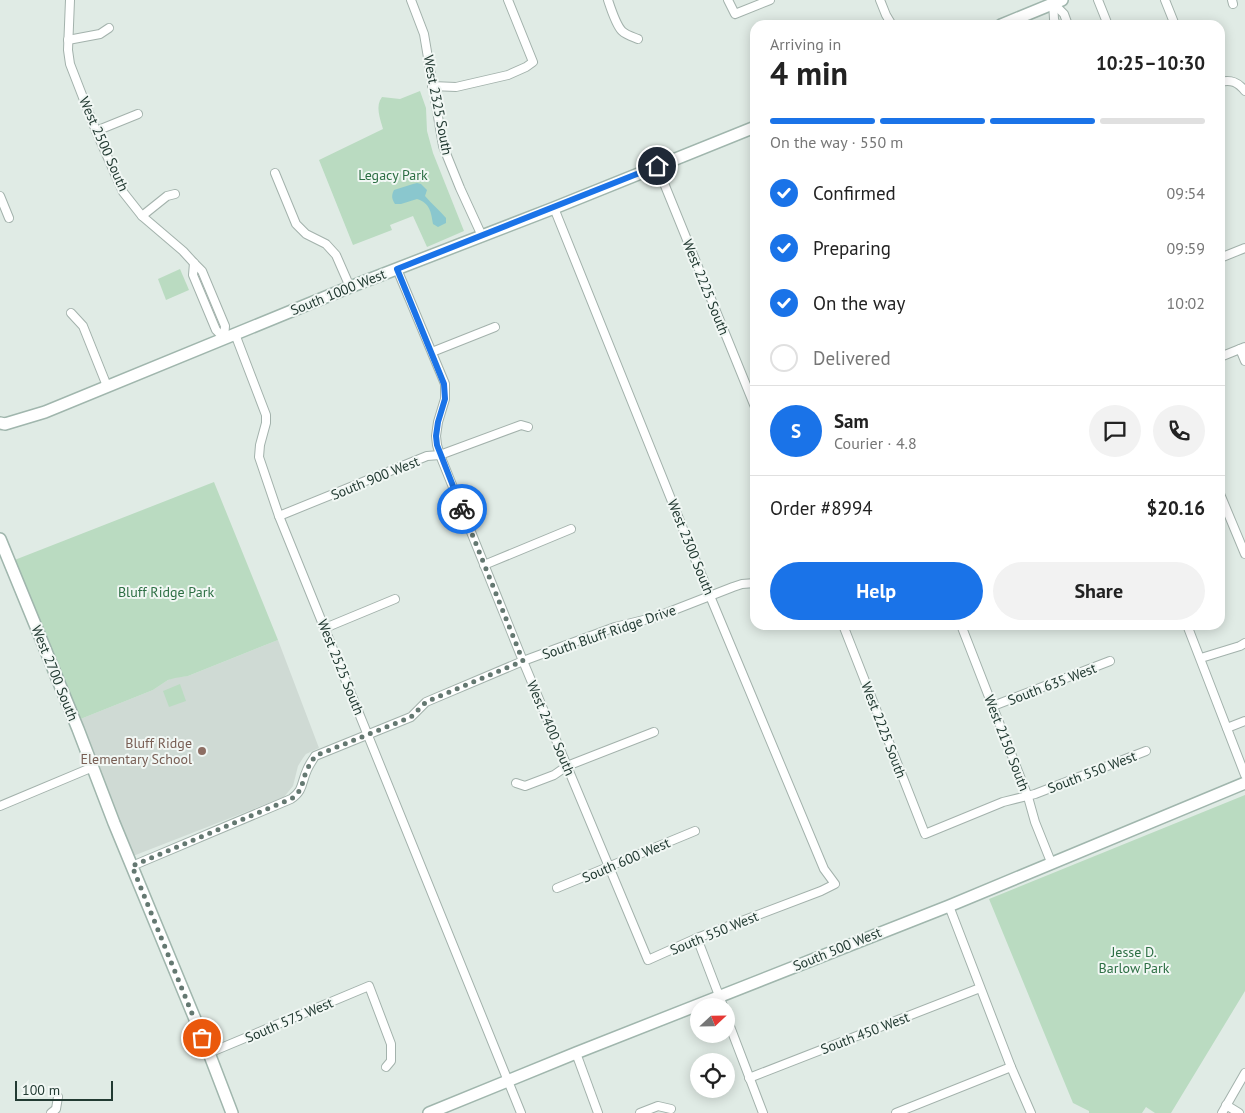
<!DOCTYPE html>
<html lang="en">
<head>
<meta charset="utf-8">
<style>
  :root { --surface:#fff; --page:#f2f2f2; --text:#222; --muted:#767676; --line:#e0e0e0; --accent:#1a73e8 }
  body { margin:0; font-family:"PT Sans",sans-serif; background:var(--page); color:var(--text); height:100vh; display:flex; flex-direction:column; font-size:19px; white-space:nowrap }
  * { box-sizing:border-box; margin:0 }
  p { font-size:16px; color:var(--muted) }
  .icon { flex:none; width:28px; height:28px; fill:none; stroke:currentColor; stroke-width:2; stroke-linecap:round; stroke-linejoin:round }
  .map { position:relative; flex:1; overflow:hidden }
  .panel { position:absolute; left:750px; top:20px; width:475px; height:610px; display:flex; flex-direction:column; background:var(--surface); border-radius:15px; box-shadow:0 2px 12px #0003 }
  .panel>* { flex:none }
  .needle { width:32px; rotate:68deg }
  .controls { position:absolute; left:690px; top:998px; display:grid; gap:10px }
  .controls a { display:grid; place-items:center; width:45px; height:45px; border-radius:50%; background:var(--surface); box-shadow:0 2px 12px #0003; font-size:25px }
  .scale { position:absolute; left:15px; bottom:12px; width:98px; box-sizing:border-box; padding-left:5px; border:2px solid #223a32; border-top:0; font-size:14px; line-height:18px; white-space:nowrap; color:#223a32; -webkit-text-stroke:4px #f1f7f4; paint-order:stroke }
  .pin { position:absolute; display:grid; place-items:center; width:42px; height:42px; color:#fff; margin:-21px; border:2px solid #fff; border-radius:50%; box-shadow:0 1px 5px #0007 }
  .courier { position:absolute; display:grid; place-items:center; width:50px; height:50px; margin:-25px; border:4px solid #1a73e8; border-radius:50%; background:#fff; color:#222; box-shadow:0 1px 6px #0007 }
  .summary em { font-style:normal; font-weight:700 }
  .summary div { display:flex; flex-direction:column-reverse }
  .summary { display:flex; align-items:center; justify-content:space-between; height:85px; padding:0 20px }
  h1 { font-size:32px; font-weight:700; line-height:38px }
  .bar { display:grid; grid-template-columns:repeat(4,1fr); gap:8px 5px; align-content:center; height:60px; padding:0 20px }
  .bar i { height:6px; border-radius:4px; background:var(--line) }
  .bar .on { background:var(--accent) }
  .bar p { grid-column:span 4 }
  .line { display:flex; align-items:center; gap:12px; padding:0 20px; border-top:1px solid var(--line) }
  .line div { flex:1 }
  .round { display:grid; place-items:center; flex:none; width:52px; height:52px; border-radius:26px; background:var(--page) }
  ol { padding:0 20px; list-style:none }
  li { display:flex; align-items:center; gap:15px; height:55px }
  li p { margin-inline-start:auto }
  li .icon { padding:5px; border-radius:50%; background:var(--accent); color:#fff; stroke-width:4 }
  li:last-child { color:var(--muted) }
  li i { width:28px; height:28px; border:2px solid var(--line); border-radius:50% }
  .cta { display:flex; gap:10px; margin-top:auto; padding:10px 20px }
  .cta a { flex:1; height:58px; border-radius:30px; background:var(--accent); color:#fff; font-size:20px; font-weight:700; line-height:58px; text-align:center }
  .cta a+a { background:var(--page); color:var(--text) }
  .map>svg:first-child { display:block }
  .built { fill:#cfdad4 }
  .green { fill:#badbc1 }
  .water { fill:#8ac7ce }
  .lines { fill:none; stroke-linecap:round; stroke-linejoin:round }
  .street-casing { stroke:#a3b2ac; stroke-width:10 }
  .secondary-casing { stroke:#a0b6ad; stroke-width:14 }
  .street { stroke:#fff; stroke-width:8 }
  .secondary { stroke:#fff; stroke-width:11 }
  .done { stroke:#647871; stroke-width:5; stroke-dasharray:0 9 }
  .route { stroke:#1a73e8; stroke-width:6 }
  .education-dot { fill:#8d6e63; stroke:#f1f7f4; stroke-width:2 }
  .labels { text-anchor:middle; stroke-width:4; stroke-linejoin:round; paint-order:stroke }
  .street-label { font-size:14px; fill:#223a32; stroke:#f1f7f4 }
  .park-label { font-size:14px; fill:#2d6f44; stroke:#f1f7f4 }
  .education-label { font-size:14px; fill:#785e54; stroke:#f1f7f4; text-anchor:end }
</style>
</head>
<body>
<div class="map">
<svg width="1245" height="1113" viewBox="0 0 1245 1113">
  <rect width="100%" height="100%" fill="#e0ebe5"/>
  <!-- built -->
  <polygon class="built" points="278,640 319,748 306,754 303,758 298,766 293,786 284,797 133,856 78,720 153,690 168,680 175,677 188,676"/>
  <!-- green -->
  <g class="green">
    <path d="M 420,91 L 426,108 L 427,131 L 433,153 L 464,231 L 427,247 L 413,216 L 390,225 L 392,230 L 353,245 L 319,160 L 383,129 C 380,118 375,106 382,97 L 400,99 Z"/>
    <polygon points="180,269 189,290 166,300 158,279"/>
    <polygon points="214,482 278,640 188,676 175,678 168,680 153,690 78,720 12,561"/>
    <polygon points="180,684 186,701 169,707 163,691"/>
    <polygon points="1245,795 1245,991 1171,1113 1155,1113 1146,1107 1142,1113 1089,1113 1089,1111 1073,1103 989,899"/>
  </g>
  <!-- water -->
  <path class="water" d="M 417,183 L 421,184 L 427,190 L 425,196 C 432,204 439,210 446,218 L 446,223 L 438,227 L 433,224 C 431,212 430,203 417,199 L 401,204 L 395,204 C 392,199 391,196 394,190 L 413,184 Z"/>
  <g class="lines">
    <!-- street casing -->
    <g class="street-casing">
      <g id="street">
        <polyline points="70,0 68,50 70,64 96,131 123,192 142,216 183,251 194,263 202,271 225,326 224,338"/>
        <polyline points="411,0 424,34 443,146 460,188 482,236"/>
        <path d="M 608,0 C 611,9 616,25 622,31 C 626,35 633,37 638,39"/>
        <polyline points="728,0 735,14 770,0"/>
        <polyline points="880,0 886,15 892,25"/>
        <polyline points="1098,0 1108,25"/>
        <polyline points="1165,0 1175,25"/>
        <polyline points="1232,0 1233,4"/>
        <polyline points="1053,3 1064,14 1068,25"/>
        <polyline points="1053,3 1054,19 1056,25"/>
        <polyline points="68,40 100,34 109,28"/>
        <path d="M 1220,82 C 1231,79 1238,82 1245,91"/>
        <polyline points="432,86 456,87 508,75 526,67 533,62 508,0"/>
        <polyline points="96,131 138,114"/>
        <polyline points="657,166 755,407"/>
        <polyline points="275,173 296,224 306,234 326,244 336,255 350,287"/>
        <polyline points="0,196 9,218"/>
        <polyline points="142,216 167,196 175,194"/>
        <polyline points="1220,258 1245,248"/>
        <polyline points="194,263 193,275 216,330 224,338"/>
        <polyline points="397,269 445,384 445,399 438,422 436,436 437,445 440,455 523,661 648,960 697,938 821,891 835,884 824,869 710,596 554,208"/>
        <polyline points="71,313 83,326 107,386"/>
        <polyline points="235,334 266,415 266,423 260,445 259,457 279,516 521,1113"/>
        <polyline points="1240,349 1245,361"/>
        <polyline points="432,352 495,327"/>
        <polyline points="1220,357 1245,347"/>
        <polyline points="1220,494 1245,554"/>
        <polyline points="279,516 427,456 440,455 448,452 521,425 528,427"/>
        <polyline points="484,565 571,529"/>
        <polyline points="843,625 925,834 1003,802 1035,794 1146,751"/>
        <polyline points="961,625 1028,797 1035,822 1051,862"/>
        <polyline points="1187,625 1245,775"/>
        <polyline points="325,628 395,599"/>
        <polyline points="1201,658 1240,646 1245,643"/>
        <polyline points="993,706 1110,661"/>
        <polyline points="1227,728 1245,721"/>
        <polyline points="516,783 525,786 554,775 567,766 654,732"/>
        <polyline points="0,806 93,767"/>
        <path d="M 132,866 L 291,799 C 304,790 301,783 307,770 C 309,765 312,761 315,756 L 411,717 L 426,702 L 523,661 L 615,627 L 656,617 L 733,587 L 742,584 L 755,583"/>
        <polyline points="557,888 695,831"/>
        <polyline points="949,906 1011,1067 1031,1113"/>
        <polyline points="697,938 723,1006"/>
        <polyline points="726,1016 763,1113"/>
        <polyline points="209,1053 369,986 391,1044 391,1061 386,1067"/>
        <polyline points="576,1053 598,1113"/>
        <polyline points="749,1078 980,988"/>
        <polyline points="1226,1105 1239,1113"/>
        <polyline points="51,1113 56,1109 58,1097"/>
        <polyline points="640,1113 658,1106 671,1109"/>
        <polyline points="896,1113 1011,1067"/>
        <polyline points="1222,1113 1245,1073"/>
      </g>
    </g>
    <!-- secondary casing -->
    <g class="secondary-casing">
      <g id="secondary">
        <polyline points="1001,25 1062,0"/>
        <polyline points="0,423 5,424 45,412 350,287 554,208 755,127"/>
        <polyline points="0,539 78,729 114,823 209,1053 232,1113"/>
        <polyline points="429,1113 576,1053 949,906 1245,783"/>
      </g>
    </g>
    <!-- street -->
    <use href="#street" class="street"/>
    <!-- secondary -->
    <use href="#secondary" class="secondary"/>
  </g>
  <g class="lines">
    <!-- done -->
    <path class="done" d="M 202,1038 L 132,866 L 291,799 C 304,790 301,783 307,770 C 309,765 312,761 315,756 L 411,717 L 426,702 L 523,661 L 462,509"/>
    <!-- route -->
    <polyline class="route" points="462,509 437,445 436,436 438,422 445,399 444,384 397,269 657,166"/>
  </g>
  <!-- markers -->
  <circle class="education-dot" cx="202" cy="751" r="5"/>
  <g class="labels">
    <!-- street labels -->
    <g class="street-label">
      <text transform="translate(438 105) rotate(79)" y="5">West 2325 South</text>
      <text transform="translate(104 144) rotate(66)" y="5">West 2500 South</text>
      <text transform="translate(706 287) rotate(68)" y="5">West 2225 South</text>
      <text transform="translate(338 292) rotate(-22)" y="5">South 1000 West</text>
      <text transform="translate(375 478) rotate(-22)" y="5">South 900 West</text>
      <text transform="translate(691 547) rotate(68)" y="5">West 2300 South</text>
      <text transform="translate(609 632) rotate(-19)" y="5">South Bluff Ridge Drive</text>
      <text transform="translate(341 667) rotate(68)" y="5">West 2525 South</text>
      <text transform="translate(55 673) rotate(68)" y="5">West 2700 South</text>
      <text transform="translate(1052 684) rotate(-21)" y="5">South 635 West</text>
      <text transform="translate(551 728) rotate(67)" y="5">West 2400 South</text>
      <text transform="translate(884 730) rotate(69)" y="5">West 2225 South</text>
      <text transform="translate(1007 743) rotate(69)" y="5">West 2150 South</text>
      <text transform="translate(1092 772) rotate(-21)" y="5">South 550 West</text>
      <text transform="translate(626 860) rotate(-23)" y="5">South 600 West</text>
      <text transform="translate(714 933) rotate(-22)" y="5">South 550 West</text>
      <text transform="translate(837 949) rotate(-22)" y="5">South 500 West</text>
      <text transform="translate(289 1020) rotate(-23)" y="5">South 575 West</text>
      <text transform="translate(865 1033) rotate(-21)" y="5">South 450 West</text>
    </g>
    <!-- park labels -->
    <g class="park-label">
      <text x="393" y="180">Legacy Park</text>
      <text x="166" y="597">Bluff Ridge Park</text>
      <text x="1134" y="957">Jesse D.<tspan x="1134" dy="16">Barlow Park</tspan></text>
    </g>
    <!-- education labels -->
    <g class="education-label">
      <text x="192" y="748">Bluff Ridge<tspan x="192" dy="16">Elementary School</tspan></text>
    </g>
  </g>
</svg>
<div class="controls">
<a><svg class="needle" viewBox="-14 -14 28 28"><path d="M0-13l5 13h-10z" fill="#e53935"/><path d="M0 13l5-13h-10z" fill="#767676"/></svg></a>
<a><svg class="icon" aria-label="locate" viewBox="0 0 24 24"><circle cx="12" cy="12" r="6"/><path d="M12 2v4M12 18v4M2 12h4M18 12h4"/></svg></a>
</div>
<div class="scale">100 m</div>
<div class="pin" style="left:202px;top:1038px;background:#ea580c"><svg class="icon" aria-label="bag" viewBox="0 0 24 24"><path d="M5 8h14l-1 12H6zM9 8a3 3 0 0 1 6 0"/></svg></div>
<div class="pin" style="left:657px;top:166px;background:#1f2937"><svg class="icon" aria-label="home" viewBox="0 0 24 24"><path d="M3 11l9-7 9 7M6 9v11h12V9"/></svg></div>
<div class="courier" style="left:462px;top:509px"><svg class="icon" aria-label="bike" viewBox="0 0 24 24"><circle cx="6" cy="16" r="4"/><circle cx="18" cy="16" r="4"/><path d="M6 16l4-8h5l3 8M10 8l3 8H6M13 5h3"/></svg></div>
<section class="panel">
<div class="summary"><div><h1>4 min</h1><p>Arriving in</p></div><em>10:25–10:30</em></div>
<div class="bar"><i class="on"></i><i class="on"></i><i class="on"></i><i></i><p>On the way · 550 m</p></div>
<ol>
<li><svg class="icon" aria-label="check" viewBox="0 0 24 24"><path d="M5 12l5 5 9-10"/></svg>Confirmed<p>09:54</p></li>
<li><svg class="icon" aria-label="check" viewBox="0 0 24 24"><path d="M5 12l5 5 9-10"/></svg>Preparing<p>09:59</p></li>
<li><svg class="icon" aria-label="check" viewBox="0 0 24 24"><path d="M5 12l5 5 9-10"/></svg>On the way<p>10:02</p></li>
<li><i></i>Delivered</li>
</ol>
<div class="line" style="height:90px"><b class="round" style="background:var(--accent);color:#fff">S</b><div><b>Sam</b><p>Courier · 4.8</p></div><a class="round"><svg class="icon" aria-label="chat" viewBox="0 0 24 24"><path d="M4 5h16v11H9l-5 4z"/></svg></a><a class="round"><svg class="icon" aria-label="phone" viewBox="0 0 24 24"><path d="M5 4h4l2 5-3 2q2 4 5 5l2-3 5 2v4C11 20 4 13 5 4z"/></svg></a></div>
<div class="line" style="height:65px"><div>Order #8994</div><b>$20.16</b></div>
<div class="cta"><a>Help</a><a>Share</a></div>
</section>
</div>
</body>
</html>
